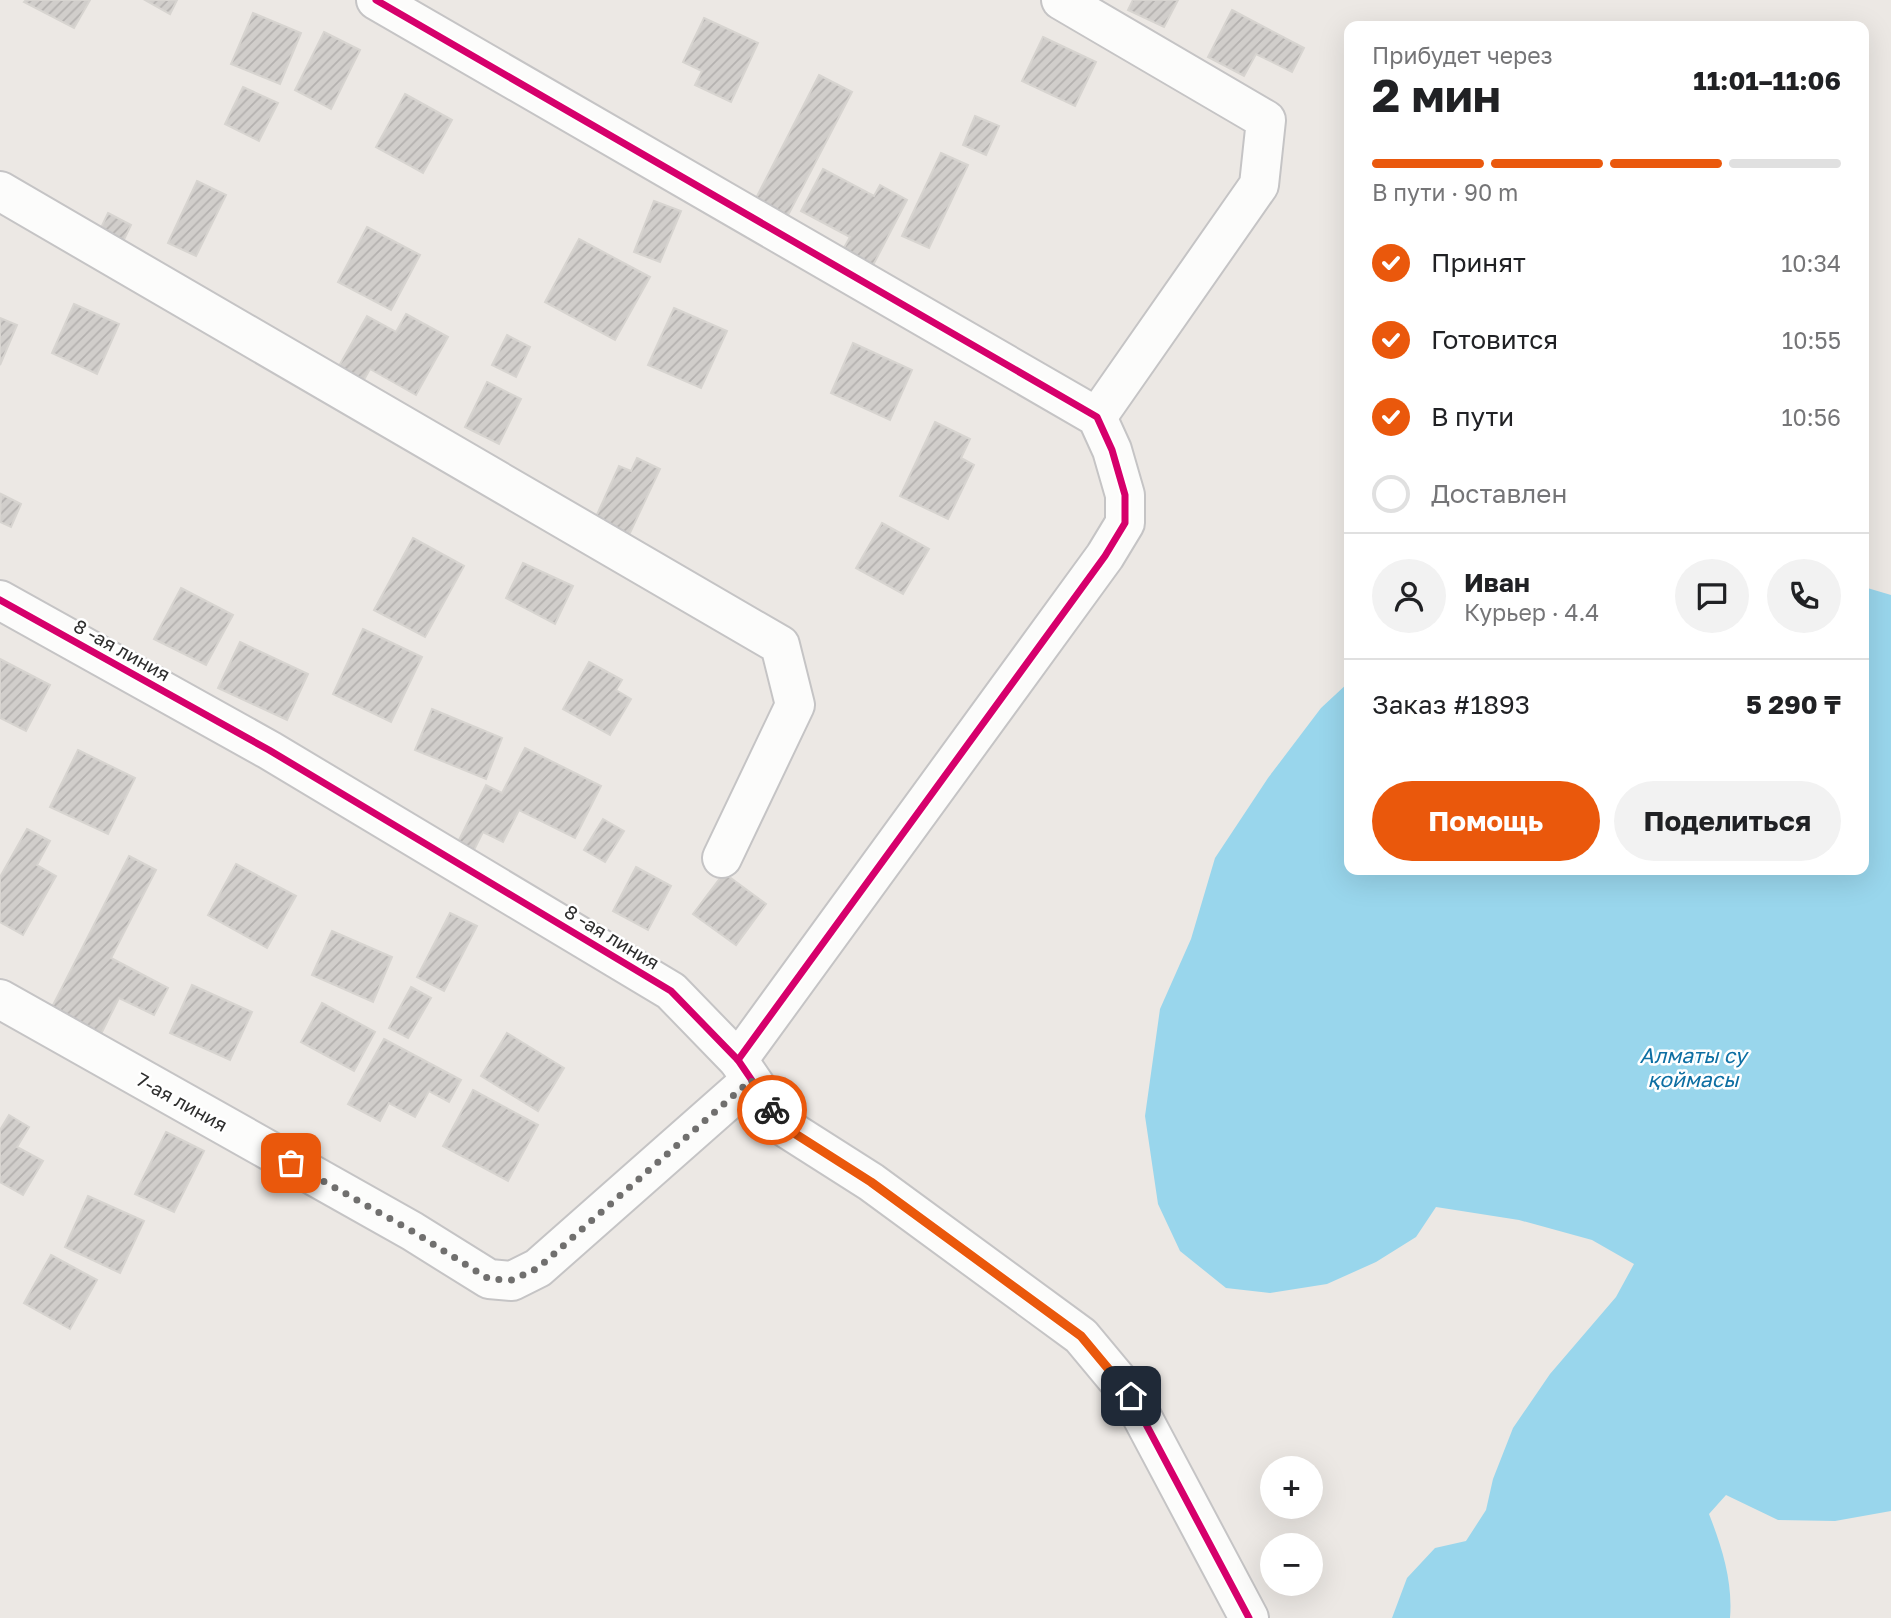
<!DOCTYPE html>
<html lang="ru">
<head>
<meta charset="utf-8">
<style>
  :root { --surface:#fff; --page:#f2f2f2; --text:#202124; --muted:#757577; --line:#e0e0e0; --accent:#ea580c }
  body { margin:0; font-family:"Golos Text",sans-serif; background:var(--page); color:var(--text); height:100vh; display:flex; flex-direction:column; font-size:26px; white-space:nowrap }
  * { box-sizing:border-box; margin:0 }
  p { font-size:23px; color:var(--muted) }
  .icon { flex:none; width:38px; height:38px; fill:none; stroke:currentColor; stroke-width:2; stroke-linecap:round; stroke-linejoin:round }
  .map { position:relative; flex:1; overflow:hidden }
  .drawer { position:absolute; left:1344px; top:21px; width:525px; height:854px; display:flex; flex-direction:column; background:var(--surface); border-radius:14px; box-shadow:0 7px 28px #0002 }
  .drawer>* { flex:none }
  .fabs { position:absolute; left:1260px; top:1456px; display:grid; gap:14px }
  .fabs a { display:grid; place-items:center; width:63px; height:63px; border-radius:50%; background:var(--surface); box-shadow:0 7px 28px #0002; font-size:35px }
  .pin { position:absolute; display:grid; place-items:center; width:60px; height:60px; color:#fff; margin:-30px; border-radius:14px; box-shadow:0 4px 10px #0006 }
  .courier { position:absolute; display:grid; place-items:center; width:70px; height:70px; margin:-35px; border:5px solid #ea580c; border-radius:50%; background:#fff; color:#222; box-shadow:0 2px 9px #0007 }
  .overview em { font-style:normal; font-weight:700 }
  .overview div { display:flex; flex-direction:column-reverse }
  .overview { display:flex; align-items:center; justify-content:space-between; height:119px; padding:0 28px }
  h1 { font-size:46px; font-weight:700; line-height:52px }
  .bar { display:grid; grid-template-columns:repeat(4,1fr); gap:10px 7px; align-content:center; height:84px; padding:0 28px }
  .bar i { height:9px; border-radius:5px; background:var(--line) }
  .bar .active { background:var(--accent) }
  .bar p { grid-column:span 4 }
  .line { display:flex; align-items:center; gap:18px; padding:0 28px; border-top:2px solid var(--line) }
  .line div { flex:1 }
  .round { display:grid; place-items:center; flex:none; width:74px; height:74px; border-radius:37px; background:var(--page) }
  ol { padding:0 28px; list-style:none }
  li { display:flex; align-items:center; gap:21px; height:77px }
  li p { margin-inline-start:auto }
  li .icon { padding:7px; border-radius:50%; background:var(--accent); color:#fff; stroke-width:4 }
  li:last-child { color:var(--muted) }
  li i { width:38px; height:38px; border:4px solid var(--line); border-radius:50% }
  .cta { display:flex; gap:14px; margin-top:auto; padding:14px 28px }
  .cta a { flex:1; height:80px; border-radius:42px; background:var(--accent); color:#fff; font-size:28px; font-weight:700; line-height:80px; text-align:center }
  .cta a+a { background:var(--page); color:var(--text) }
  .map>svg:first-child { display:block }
  .water { fill:#99d6ec }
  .building { fill:url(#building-hatch); stroke:#d7d4d0; stroke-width:2 }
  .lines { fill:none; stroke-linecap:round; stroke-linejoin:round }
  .minor-casing { stroke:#c5c4c5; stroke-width:42 }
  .minor { stroke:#fcfcfb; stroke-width:38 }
  .cycleway-casing { stroke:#fff; stroke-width:11 }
  .cycleway { stroke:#d6006c; stroke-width:7 }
  .done { stroke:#706f6e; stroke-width:7; stroke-dasharray:0 12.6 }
  .route { stroke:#ea580c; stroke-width:9 }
  .labels { text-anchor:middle; stroke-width:5; stroke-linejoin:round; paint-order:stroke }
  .street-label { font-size:19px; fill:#2e2e2e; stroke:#fff }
  .water-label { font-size:21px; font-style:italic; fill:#0d6fa3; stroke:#fff }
</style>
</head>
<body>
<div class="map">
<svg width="1891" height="1618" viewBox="0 0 1891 1618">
  <defs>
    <pattern id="building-hatch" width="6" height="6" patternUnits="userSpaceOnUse" patternTransform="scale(1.75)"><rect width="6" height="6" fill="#d1cecb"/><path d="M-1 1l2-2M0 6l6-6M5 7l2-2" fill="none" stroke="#b4b1af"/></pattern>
  </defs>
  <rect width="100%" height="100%" fill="#ece8e4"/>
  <!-- water -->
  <path class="water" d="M 1864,587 L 1891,595 L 1891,1511 L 1835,1521 L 1778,1520 L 1726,1495 L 1709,1514 C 1722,1547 1733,1582 1730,1618 L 1392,1618 L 1407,1578 L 1435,1548 L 1466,1541 L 1486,1510 L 1493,1479 L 1513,1428 L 1550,1374 L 1616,1297 L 1634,1264 L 1592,1240 L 1519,1220 L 1436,1207 L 1416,1237 L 1376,1262 L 1327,1284 L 1270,1293 L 1226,1288 L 1180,1251 L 1158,1204 L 1145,1116 L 1160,1009 L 1191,939 L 1215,858 L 1268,778 L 1321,708 L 1349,682 L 1349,870 L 1864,870 Z"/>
  <!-- building -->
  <g class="building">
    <polygon points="26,0 90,0 74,28 24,2"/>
    <polygon points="145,0 177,0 170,14"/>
    <polygon points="1133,0 1178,0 1164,27 1128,10"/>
    <polygon points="1232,10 1304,48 1292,72 1256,54 1244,76 1208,57"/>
    <polygon points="253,13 301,33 280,84 231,64"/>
    <polygon points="704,18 758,43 731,102 695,85 702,71 683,62"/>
    <polygon points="324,32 360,50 331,109 295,90"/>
    <polygon points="1043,37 1096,62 1075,106 1022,81"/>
    <polygon points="819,75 852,92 784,223 752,206"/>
    <polygon points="243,87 278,103 259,141 225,124"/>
    <polygon points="405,94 452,120 423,173 376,147"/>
    <polygon points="975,116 999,126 986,155 963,145"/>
    <polygon points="941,153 968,165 929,248 902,236"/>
    <polygon points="823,169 874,196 880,185 907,200 870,271 840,255 850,237 801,211"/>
    <polygon points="197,181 226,195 196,256 168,243"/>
    <polygon points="654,201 681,211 660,262 634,252"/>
    <polygon points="108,213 131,225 121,246 98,234"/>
    <polygon points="367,227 420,255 391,310 338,282"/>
    <polygon points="579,239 650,277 615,340 545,302"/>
    <polygon points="74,304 119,324 97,374 52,353"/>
    <polygon points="674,308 727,331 701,388 648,365"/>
    <polygon points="406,314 448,337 416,395 370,369 360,387 335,373 367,316 396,332"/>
    <polygon points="0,318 17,325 0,365"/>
    <polygon points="507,335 530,347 516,377 492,365"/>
    <polygon points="853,343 912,370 890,420 831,393"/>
    <polygon points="487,382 521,399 499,444 465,427"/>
    <polygon points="935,422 970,439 961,458 974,465 948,519 900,496"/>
    <polygon points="637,458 660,469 629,535 595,519 619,466 631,471"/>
    <polygon points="1,494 21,504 11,527 0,522"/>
    <polygon points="882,523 929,549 903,594 856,568"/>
    <polygon points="413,538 464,566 425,637 374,610"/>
    <polygon points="523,563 573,586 555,624 506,598"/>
    <polygon points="181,588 233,615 206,665 154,639"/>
    <polygon points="363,629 422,657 391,722 333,694"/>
    <polygon points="240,642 308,674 287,720 218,688"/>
    <polygon points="0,659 50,685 26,731 0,718"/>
    <polygon points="589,662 622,680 616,690 631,699 610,735 563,709"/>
    <polygon points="432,709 502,738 486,779 415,750"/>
    <polygon points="525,748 601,786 575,838 519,810 503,842 483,832 473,852 457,844 486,785 502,793"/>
    <polygon points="78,750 135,778 108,834 50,807"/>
    <polygon points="603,819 624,831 605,862 584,850"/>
    <polygon points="27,829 50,841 37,865 56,876 23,935 0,922 0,877"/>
    <polygon points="129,856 156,870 111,958 168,988 154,1015 119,998 101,1034 51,1009"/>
    <polygon points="236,864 296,896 267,948 208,915"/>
    <polygon points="636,867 671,886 648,930 613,911"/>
    <polygon points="724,873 766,904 736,945 693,914"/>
    <polygon points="450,913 477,926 444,991 417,977"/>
    <polygon points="332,931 392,957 373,1002 312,975"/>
    <polygon points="192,985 252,1012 230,1060 170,1033"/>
    <polygon points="411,987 431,998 408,1038 389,1028"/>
    <polygon points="322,1003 375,1032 354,1071 301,1042"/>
    <polygon points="507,1033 564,1068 538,1111 481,1076"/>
    <polygon points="384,1039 461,1080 449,1102 429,1091 415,1117 389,1103 380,1121 348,1104"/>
    <polygon points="473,1090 538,1125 508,1181 443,1146"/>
    <polygon points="9,1115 29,1127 17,1147 43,1161 23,1195 0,1182 0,1130"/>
    <polygon points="166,1132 204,1151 174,1212 135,1194"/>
    <polygon points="88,1196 144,1221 120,1273 65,1247"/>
    <polygon points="51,1255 97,1280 70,1329 24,1303"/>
  </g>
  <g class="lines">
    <!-- minor casing -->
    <g class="minor-casing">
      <g id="minor">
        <polyline points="376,0 1097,417 1112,450 1125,495 1125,523 1105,556 738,1060"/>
        <polyline points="1061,0 1266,120 1259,185 1097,417"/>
        <polyline points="0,191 780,645 795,705 722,858"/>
        <polyline points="0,600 269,750 671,991 738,1060 783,1126 871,1182 1081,1336 1131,1396 1249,1618"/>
        <polyline points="0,999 412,1231 489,1279 512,1281 538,1268 751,1080"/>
      </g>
    </g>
    <!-- minor -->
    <use href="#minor" class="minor"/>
    <!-- cycleway casing -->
    <g class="cycleway-casing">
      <g id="cycleway">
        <polyline points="376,0 1097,417 1112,450 1125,495 1125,523 1105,556 738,1060"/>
        <polyline points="0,600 269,750 671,991 738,1060 783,1126 871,1182 1081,1336 1131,1396 1249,1618"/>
      </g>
    </g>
    <!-- cycleway -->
    <use href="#cycleway" class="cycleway"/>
  </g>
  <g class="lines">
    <!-- done -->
    <polyline class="done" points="291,1163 412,1231 489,1279 512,1280 538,1268 751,1080 772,1110"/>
    <!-- route -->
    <polyline class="route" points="772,1110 783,1126 871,1182 1081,1336 1131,1396"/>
  </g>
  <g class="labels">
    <!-- street labels -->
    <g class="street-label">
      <text transform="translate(122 650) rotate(29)" y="7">8 -ая линия</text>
      <text transform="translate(612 937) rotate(31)" y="7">8 -ая линия</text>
      <text transform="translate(182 1102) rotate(29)" y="7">7-ая линия</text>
    </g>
    <!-- water labels -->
    <g class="water-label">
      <text x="1693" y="1063">Алматы су<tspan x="1693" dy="24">қоймасы</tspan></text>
    </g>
  </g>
</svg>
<div class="fabs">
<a>+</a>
<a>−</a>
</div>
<div class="pin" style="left:291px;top:1163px;background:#ea580c"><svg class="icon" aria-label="bag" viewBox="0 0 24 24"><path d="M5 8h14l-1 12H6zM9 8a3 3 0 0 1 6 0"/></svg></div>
<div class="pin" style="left:1131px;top:1396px;background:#1f2937"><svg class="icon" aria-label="home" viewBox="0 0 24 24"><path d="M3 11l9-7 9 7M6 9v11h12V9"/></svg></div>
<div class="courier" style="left:772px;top:1110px"><svg class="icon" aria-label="bike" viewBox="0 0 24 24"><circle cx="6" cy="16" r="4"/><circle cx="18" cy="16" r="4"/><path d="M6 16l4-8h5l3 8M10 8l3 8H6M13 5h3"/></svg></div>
<section class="drawer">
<div class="overview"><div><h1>2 мин</h1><p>Прибудет через</p></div><em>11:01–11:06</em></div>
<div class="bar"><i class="active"></i><i class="active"></i><i class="active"></i><i></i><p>В пути · 90 m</p></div>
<ol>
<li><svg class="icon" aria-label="check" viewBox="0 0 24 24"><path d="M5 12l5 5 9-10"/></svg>Принят<p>10:34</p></li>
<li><svg class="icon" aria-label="check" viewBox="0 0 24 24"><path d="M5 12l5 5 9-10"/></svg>Готовится<p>10:55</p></li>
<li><svg class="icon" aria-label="check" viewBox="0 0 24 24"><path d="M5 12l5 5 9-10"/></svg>В пути<p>10:56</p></li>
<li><i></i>Доставлен</li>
</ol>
<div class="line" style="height:126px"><a class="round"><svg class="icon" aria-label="person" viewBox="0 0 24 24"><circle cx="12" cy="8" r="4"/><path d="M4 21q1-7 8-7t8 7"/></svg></a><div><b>Иван</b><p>Курьер · 4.4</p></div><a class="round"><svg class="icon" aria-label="chat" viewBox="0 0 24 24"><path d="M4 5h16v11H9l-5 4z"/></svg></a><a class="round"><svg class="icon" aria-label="phone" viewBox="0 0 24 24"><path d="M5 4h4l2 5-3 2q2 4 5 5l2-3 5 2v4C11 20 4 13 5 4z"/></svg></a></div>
<div class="line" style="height:91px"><div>Заказ #1893</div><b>5 290 ₸</b></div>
<div class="cta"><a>Помощь</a><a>Поделиться</a></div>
</section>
</div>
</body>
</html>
